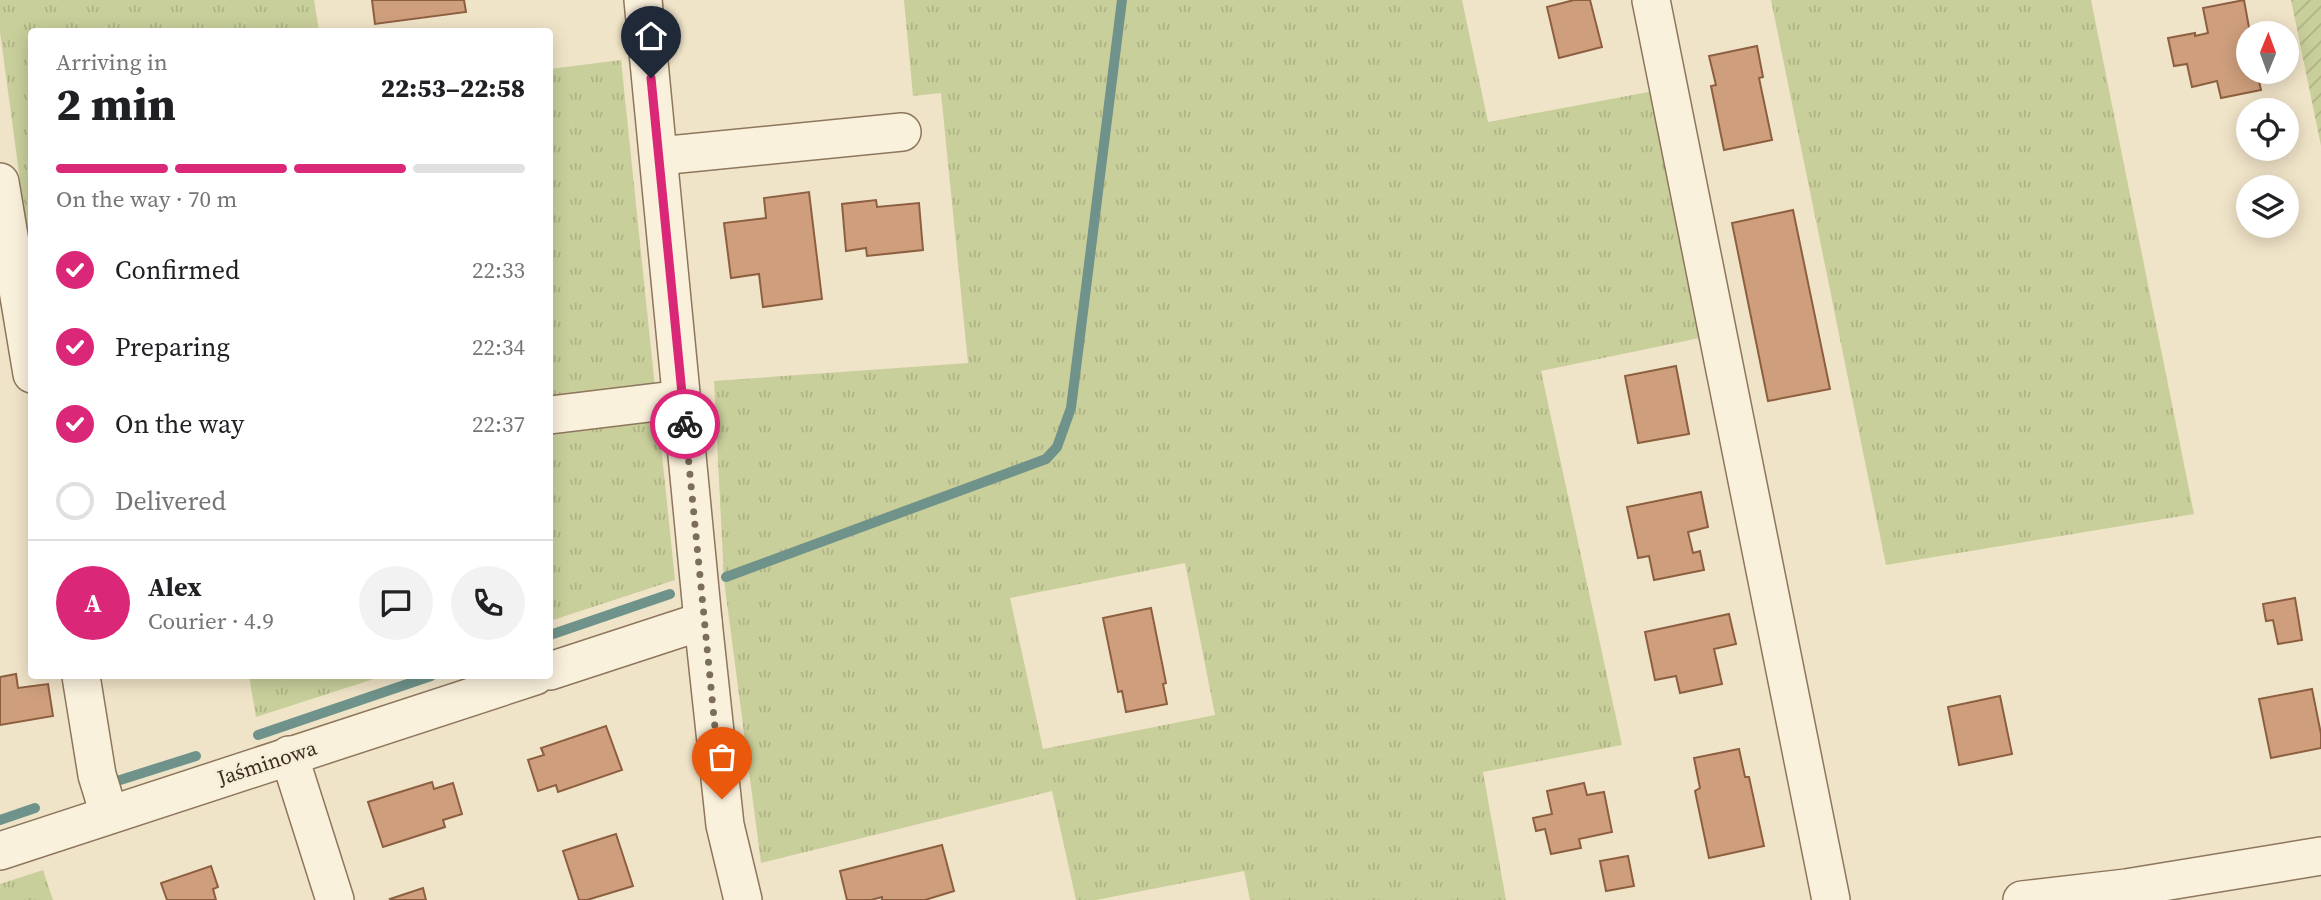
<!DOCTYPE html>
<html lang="en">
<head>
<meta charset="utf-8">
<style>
  :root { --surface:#fff; --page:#f2f2f2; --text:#202124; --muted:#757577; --line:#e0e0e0; --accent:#db2777 }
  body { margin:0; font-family:"Source Serif 4",serif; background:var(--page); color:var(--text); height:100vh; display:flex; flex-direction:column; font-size:26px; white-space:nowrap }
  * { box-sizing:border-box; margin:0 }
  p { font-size:23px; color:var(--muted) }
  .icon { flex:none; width:38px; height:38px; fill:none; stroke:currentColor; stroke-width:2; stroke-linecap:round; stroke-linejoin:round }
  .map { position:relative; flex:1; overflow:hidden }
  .panel { position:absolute; left:28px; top:28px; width:525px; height:651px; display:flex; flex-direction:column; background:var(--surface); border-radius:7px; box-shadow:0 4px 18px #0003 }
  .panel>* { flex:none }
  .needle { width:46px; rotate:1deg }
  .tools { position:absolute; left:2236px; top:21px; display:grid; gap:14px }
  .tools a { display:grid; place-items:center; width:63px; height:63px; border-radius:50%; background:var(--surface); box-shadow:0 4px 18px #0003; font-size:35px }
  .pin { position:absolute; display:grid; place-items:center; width:60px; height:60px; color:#fff; margin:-72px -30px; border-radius:50% 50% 50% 0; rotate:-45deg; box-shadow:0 0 7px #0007 }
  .pin .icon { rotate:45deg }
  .courier { position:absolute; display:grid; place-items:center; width:70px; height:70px; margin:-35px; border:5px solid #db2777; border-radius:50%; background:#fff; color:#222; box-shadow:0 2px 9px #0007 }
  .head em { font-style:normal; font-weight:800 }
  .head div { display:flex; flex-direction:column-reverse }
  .head { display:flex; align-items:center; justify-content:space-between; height:119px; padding:0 28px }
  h1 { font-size:46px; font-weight:800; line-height:52px }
  .bar { display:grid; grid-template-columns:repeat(4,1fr); gap:10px 7px; align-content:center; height:84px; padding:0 28px }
  .bar i { height:9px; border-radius:5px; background:var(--line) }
  .bar .on { background:var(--accent) }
  .bar p { grid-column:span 4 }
  .line { display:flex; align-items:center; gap:18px; padding:0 28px; border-top:2px solid var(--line) }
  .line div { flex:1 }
  .round { display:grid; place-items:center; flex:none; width:74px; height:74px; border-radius:37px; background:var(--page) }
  ol { padding:0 28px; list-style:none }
  li { display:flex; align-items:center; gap:21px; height:77px }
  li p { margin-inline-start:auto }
  li .icon { padding:7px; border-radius:50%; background:var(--accent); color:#fff; stroke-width:4 }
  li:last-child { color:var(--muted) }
  li i { width:38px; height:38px; border:4px solid var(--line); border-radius:50% }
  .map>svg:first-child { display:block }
  .grass { fill:url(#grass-tufts); fill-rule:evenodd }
  .garden { fill:url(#garden-furrows) }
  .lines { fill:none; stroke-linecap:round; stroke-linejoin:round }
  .stream { stroke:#6f938a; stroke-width:10 }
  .building { fill:#cf9f7d; stroke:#8d5f41; stroke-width:2 }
  .minor-casing { stroke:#8d765c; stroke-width:40 }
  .minor { stroke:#faf1dc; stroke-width:37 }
  .done { stroke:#7c6e5b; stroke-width:7; stroke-dasharray:0 12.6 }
  .route { stroke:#db2777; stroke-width:9 }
  .labels { text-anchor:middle; stroke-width:6; stroke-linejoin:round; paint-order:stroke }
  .street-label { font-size:21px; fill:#3d2e20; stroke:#f7eed8 }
</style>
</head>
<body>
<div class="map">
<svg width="2321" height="900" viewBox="0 0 2321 900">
  <defs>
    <pattern id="grass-tufts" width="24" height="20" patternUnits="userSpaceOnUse" patternTransform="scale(1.75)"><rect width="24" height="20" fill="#c9cf9b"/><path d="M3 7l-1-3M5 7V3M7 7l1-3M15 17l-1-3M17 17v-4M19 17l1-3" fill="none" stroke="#aeb285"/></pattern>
    <pattern id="garden-furrows" width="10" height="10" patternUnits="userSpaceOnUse" patternTransform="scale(1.75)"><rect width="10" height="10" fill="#c9cf9b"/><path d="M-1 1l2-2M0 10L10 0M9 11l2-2" fill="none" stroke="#aeb285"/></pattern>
  </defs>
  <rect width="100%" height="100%" fill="#f0e4c8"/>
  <!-- grass -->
  <g class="grass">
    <polygon points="0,0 314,0 319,31 32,32 31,262 0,32"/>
    <path d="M 904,0 L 1462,0 L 1488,122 L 1654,91 L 1733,331 L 1541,371 L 1622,745 L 1483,772 L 1506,900 L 1250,900 L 1244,871 L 1096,900 L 1076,900 L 1052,791 L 761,863 L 724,580 L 714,381 L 968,363 L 941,93 L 913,96 ZM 1185,563 L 1215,715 L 1043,749 L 1010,598 Z"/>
    <polygon points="1771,0 2091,0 2194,514 1886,565"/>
    <polygon points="621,60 675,580 550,621 550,69"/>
    <polygon points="249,676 383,676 256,717"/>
    <polygon points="43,870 53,900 0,900 0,884"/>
  </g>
  <!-- garden -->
  <polygon class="garden" points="2291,0 2321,0 2321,146"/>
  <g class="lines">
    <!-- stream -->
    <g class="stream">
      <polyline points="726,577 1046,459 1057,447 1071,408 1122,0"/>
      <polyline points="550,635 670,594"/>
      <polyline points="258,735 431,676"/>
      <polyline points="117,781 196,756"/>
      <polyline points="0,820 35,808"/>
    </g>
  </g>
  <!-- building -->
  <g class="building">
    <polygon points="372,0 464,0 466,12 375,24"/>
    <polygon points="1574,0 1590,0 1602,47 1559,58 1547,7"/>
    <polygon points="2244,0 2250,33 2249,72 2257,72 2261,90 2221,98 2217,81 2192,87 2187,64 2174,66 2168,38 2195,33 2195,36 2208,33 2203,8"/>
    <polygon points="1757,46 1763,77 1759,78 1772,140 1724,150 1711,86 1716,85 1709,56"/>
    <polygon points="809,192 822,299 763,307 759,274 731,278 724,223 766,218 764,198"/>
    <polygon points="876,200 877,207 919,203 923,250 867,256 866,248 846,251 842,204"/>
    <polygon points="1793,210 1830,389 1768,401 1732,223"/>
    <polygon points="1676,366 1689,434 1638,443 1625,376"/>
    <polygon points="1701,492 1708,527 1688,532 1693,553 1700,551 1704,570 1654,580 1649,556 1638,558 1627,507"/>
    <polygon points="2295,598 2302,640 2278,644 2273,620 2266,621 2263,604"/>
    <polygon points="1151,608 1166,683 1163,684 1167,704 1126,712 1122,691 1118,692 1103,618"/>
    <polygon points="1729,614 1736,644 1714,649 1722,684 1680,693 1676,676 1655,680 1645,632"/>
    <polygon points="16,674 18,688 48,684 53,716 0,725 0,677"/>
    <polygon points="2312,689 2321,734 2321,748 2271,758 2259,699"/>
    <polygon points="2000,696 2012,754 1959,765 1948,707"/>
    <polygon points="606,726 622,770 558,792 556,785 538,791 528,760 544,755 541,748"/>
    <polygon points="1739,749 1745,777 1749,777 1764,846 1709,858 1695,791 1700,788 1694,758"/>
    <polygon points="432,782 434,789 453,783 462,814 443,820 445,827 383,847 368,802"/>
    <polygon points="1584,783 1587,795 1604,792 1612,832 1579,839 1581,848 1551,854 1545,829 1536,831 1533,818 1552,814 1547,791"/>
    <polygon points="616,834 633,886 587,900 579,900 563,851"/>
    <polygon points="942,845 954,891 925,900 882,900 882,897 871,900 847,900 840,871"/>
    <polygon points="1628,856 1634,886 1606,891 1600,861"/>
    <polygon points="211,866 218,887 213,889 216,900 167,900 161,883"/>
    <polygon points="423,888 426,900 391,900 390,899"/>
  </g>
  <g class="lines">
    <!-- minor casing -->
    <g class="minor-casing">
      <g id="minor">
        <polyline points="643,0 703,621 725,825 743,900"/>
        <polyline points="1651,0 1831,900"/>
        <polyline points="659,156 902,132"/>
        <polyline points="0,182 32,374"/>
        <polyline points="550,415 682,399"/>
        <polyline points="550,671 703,621"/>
        <polyline points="81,676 97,775 109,814"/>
        <polyline points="289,755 335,900"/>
        <polyline points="0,851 535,676"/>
        <polyline points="2022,900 2126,888 2321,856"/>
      </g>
    </g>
    <!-- minor -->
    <use href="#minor" class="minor"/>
  </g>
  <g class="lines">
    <!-- done -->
    <polyline class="done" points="685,424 722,799"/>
    <!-- route -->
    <polyline class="route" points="651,78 685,424"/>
  </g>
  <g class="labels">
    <!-- street labels -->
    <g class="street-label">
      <text transform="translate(267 763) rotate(-18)" y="7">Jaśminowa</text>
    </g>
  </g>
</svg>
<div class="tools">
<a><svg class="needle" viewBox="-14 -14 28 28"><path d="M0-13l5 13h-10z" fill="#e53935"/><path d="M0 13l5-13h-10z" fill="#757577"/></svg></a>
<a><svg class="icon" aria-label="locate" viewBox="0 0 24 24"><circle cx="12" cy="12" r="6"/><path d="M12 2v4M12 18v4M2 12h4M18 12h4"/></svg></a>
<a><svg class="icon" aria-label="layers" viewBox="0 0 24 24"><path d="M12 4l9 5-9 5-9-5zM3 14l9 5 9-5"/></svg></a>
</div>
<div class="pin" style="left:722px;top:799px;background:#ea580c"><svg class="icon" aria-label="bag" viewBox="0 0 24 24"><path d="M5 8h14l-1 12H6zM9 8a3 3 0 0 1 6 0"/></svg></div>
<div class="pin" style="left:651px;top:78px;background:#1f2937"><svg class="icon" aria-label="home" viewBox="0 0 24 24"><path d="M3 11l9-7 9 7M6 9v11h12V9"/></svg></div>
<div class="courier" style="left:685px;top:424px"><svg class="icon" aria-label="bike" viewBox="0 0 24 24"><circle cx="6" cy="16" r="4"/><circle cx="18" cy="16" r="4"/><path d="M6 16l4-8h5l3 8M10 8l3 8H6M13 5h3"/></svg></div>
<section class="panel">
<div class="head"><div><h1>2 min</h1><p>Arriving in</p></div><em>22:53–22:58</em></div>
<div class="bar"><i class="on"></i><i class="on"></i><i class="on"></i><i></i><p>On the way · 70 m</p></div>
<ol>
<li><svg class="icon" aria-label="check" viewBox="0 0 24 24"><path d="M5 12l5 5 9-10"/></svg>Confirmed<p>22:33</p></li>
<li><svg class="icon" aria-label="check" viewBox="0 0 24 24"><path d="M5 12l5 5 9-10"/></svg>Preparing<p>22:34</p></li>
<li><svg class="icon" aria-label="check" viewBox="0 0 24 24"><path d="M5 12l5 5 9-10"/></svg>On the way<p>22:37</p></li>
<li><i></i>Delivered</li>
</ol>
<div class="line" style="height:126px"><b class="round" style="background:var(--accent);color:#fff">A</b><div><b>Alex</b><p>Courier · 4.9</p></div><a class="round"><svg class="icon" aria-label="chat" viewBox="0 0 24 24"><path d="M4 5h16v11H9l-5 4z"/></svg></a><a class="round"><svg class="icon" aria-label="phone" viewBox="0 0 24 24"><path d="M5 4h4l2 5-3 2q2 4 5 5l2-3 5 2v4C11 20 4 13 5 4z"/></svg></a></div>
</section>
</div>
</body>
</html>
